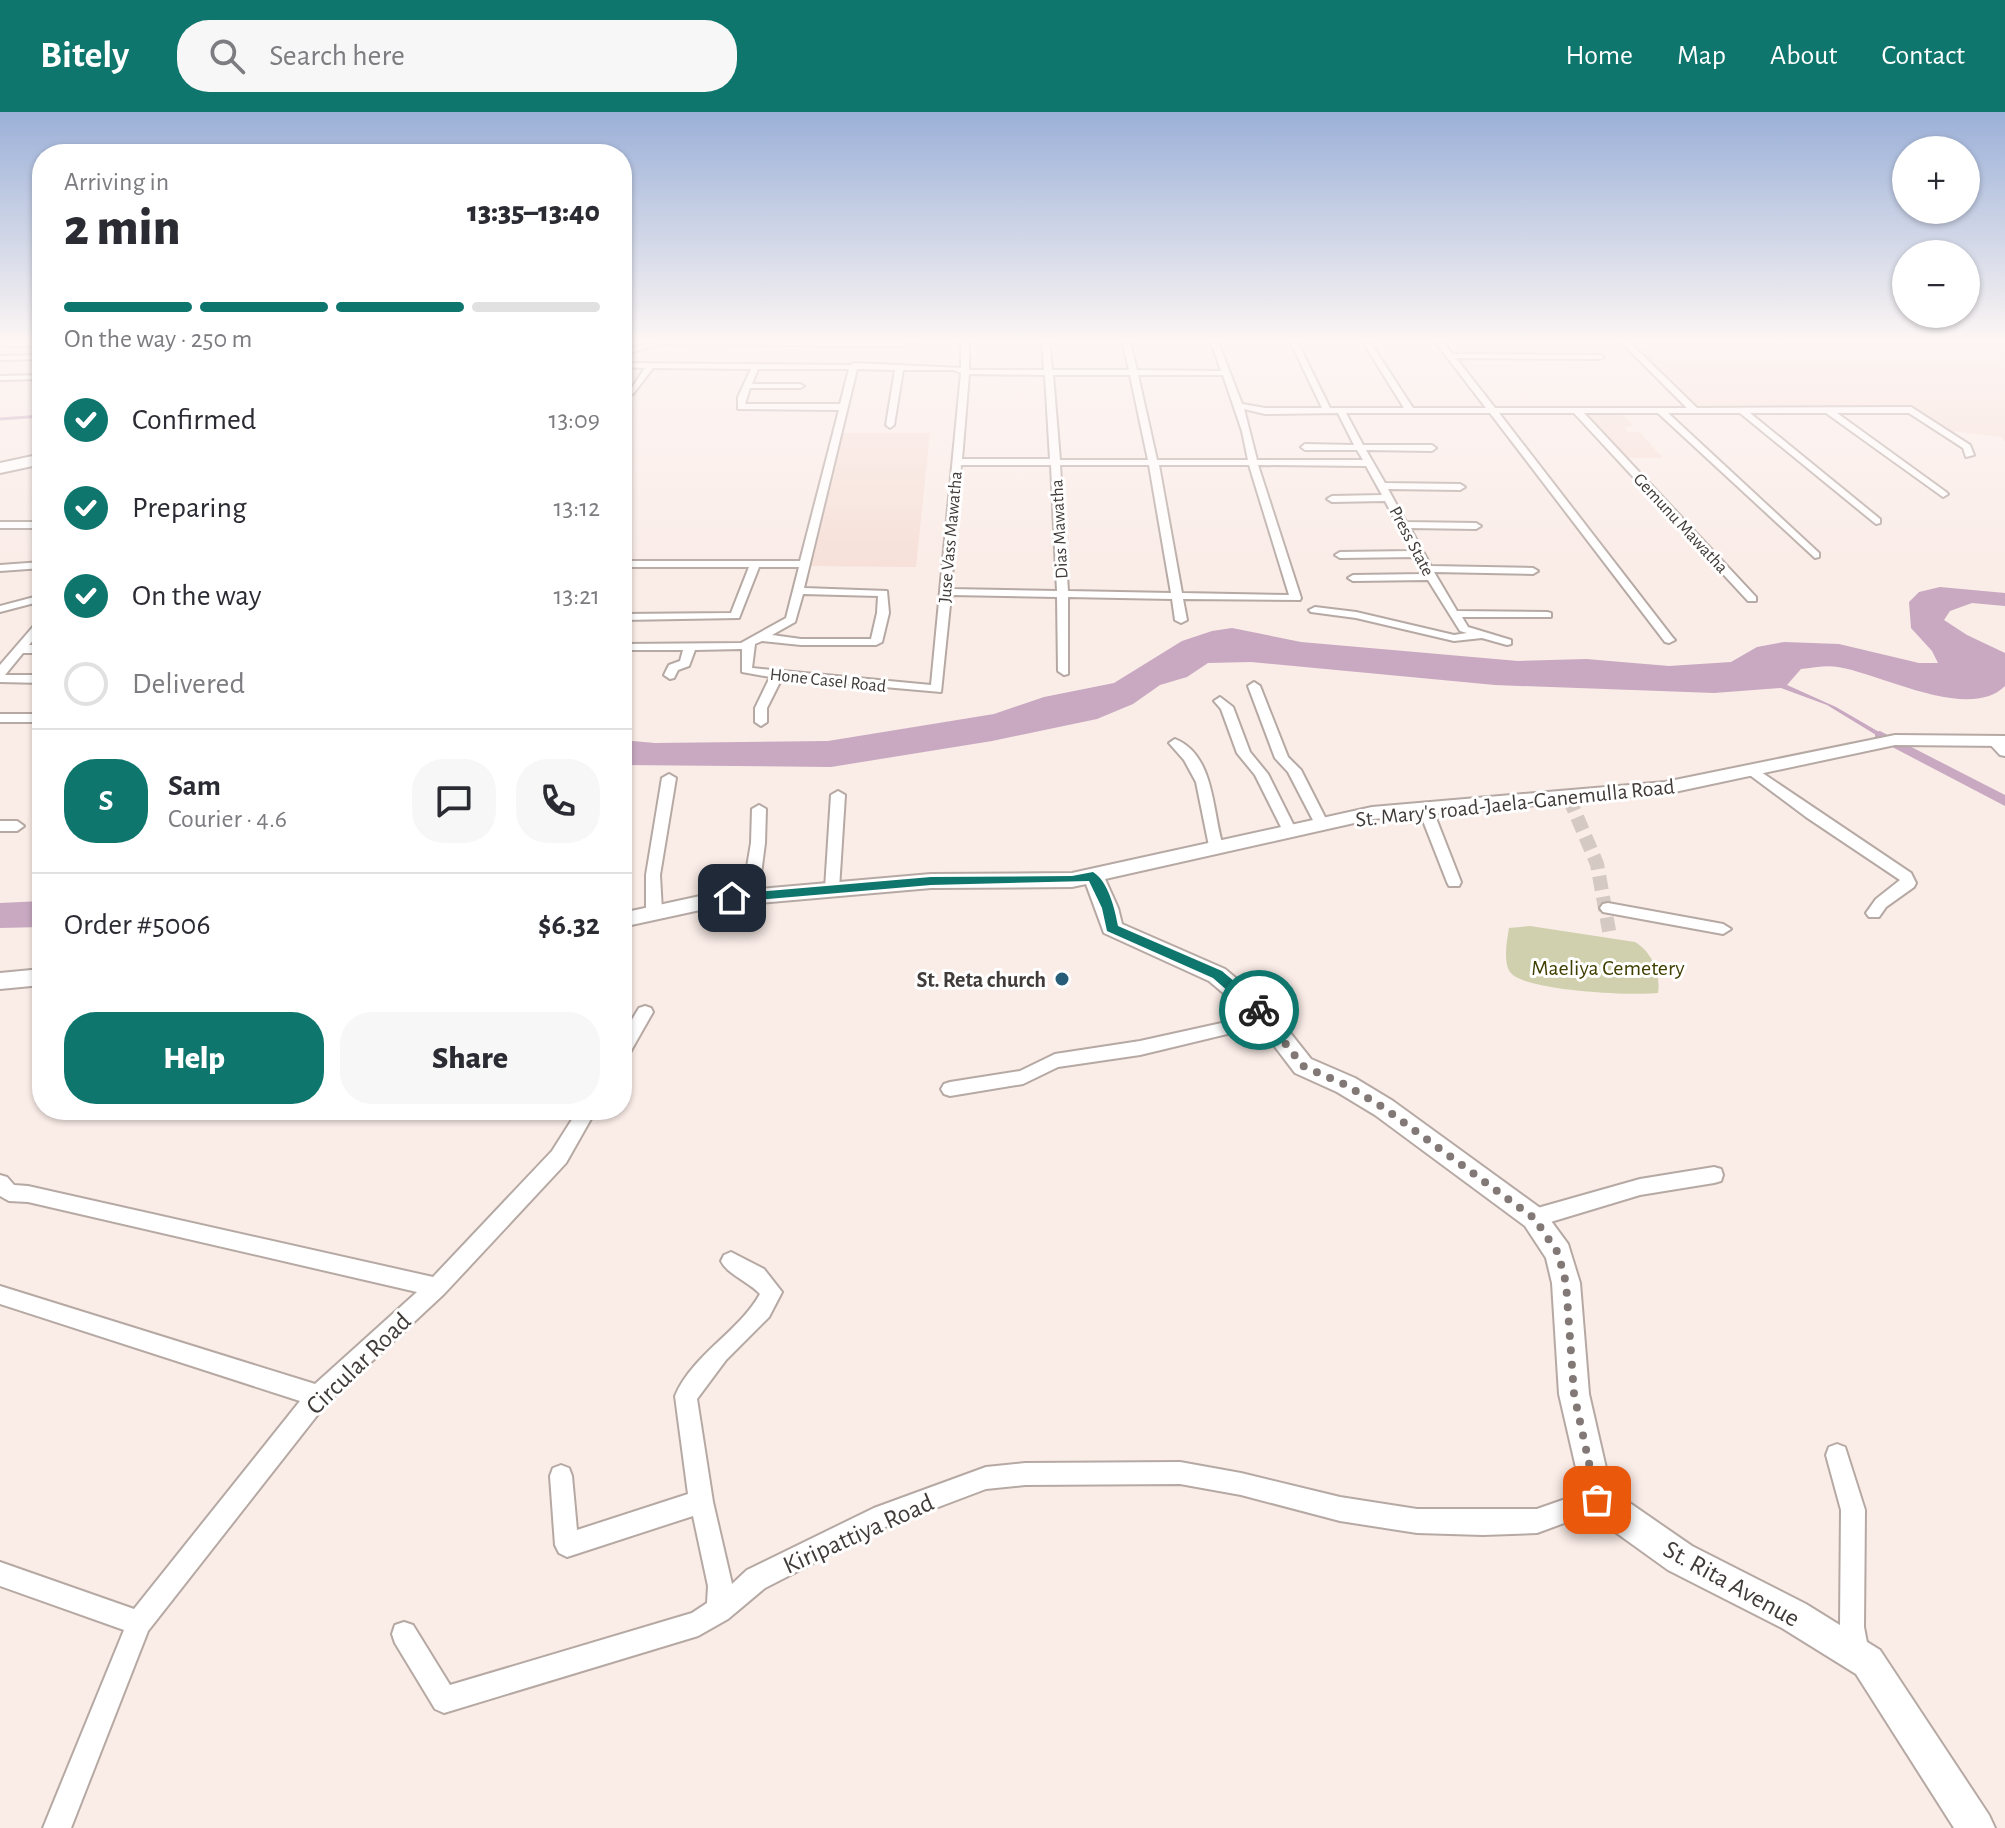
<!DOCTYPE html>
<html lang="en">
<head>
<meta charset="utf-8">
<style>
  :root { --surface:#fff; --page:#f7f7f7; --text:#2b2b33; --muted:#7c7c81; --line:#e1e1e2; --accent:#0f766e }
  body { margin:0; font-family:"Alegreya Sans",sans-serif; background:var(--page); color:var(--text); height:100vh; display:flex; flex-direction:column; font-size:30px; white-space:nowrap }
  * { box-sizing:border-box; margin:0 }
  p { font-size:26px; color:var(--muted) }
  .icon { flex:none; width:44px; height:44px; fill:none; stroke:currentColor; stroke-width:2; stroke-linecap:round; stroke-linejoin:round }
  .map { position:relative; flex:1; overflow:hidden }
  .side { position:absolute; left:32px; top:32px; width:600px; height:976px; display:flex; flex-direction:column; background:var(--surface); border-radius:32px; box-shadow:0 2px 6px #0004 }
  .side>* { flex:none }
  .tools { position:absolute; left:1892px; top:24px; display:grid; gap:16px }
  .tools a { display:grid; place-items:center; width:88px; height:88px; border-radius:50%; background:var(--surface); box-shadow:0 2px 6px #0004; font-size:40px }
  .pin { position:absolute; display:grid; place-items:center; width:68px; height:68px; color:#fff; margin:-34px; border-radius:16px; box-shadow:0 4px 12px #0006 }
  .courier { position:absolute; display:grid; place-items:center; width:80px; height:80px; margin:-40px; border:6px solid #0f766e; border-radius:50%; background:#fff; color:#222; box-shadow:0 2px 10px #0007 }
  .head em { font-style:normal; font-weight:800 }
  .head div { display:flex; flex-direction:column-reverse }
  .head { display:flex; align-items:center; justify-content:space-between; height:136px; padding:0 32px }
  h1 { font-size:52px; font-weight:800; line-height:60px }
  .bar { display:grid; grid-template-columns:repeat(4,1fr); gap:12px 8px; align-content:center; height:96px; padding:0 32px }
  .bar i { height:10px; border-radius:6px; background:var(--line) }
  .bar .active { background:var(--accent) }
  .bar p { grid-column:span 4 }
  .line { display:flex; align-items:center; gap:20px; padding:0 32px; border-top:2px solid var(--line) }
  .line div { flex:1 }
  .round { display:grid; place-items:center; flex:none; width:84px; height:84px; border-radius:32px; background:var(--page) }
  ol { padding:0 32px; list-style:none }
  li { display:flex; align-items:center; gap:24px; height:88px }
  li p { margin-inline-start:auto }
  li .icon { padding:8px; border-radius:50%; background:var(--accent); color:#fff; stroke-width:4 }
  li:last-child { color:var(--muted) }
  li i { width:44px; height:44px; border:4px solid var(--line); border-radius:50% }
  .primary-button { display:flex; gap:16px; margin-top:auto; padding:16px 32px }
  .primary-button a { flex:1; height:92px; border-radius:32px; background:var(--accent); color:#fff; font-size:32px; font-weight:800; line-height:92px; text-align:center }
  .primary-button a+a { background:var(--page); color:var(--text) }
  header { display:flex; align-items:center; gap:48px; box-sizing:border-box; height:112px; padding:0 40px; background:var(--accent); color:#fff }
  header strong { font-size:38px }
  nav { display:flex; gap:44px; margin-inline-start:auto; font-size:28px }
  .search { width:560px; height:72px; background:var(--page); display:flex; align-items:center; gap:20px; box-sizing:border-box; padding:0 28px; border-radius:32px; color:var(--muted); font-size:30px }
  .map>svg:first-child { display:block }
  .built { fill:#f6dfd7 }
  .green { fill:#d0d0af }
  .water { fill:#c8a9c1 }
  .lines { fill:none; stroke-linecap:round; stroke-linejoin:round }
  .stream { stroke:#c8a9c1; stroke-width:3 }
  .canal { fill:#c8a9c1; fill-rule:evenodd }
  .street-tunnel { stroke:#d5c9c4; stroke-width:14; stroke-dasharray:14 7; stroke-linecap:butt }
  .street-casing { stroke:#b6a9a4; stroke-width:4 }
  .secondary-casing { stroke:#b6a9a4; stroke-width:4 }
  .highway-casing { stroke:#b6a9a4; stroke-width:4 }
  .street { fill:#fff; fill-rule:evenodd }
  .secondary { fill:#fff; fill-rule:evenodd }
  .highway { fill:#fff; fill-rule:evenodd }
  .route { fill:#0f766e }
  .done { stroke:#827976; stroke-width:8; stroke-dasharray:0 14.4 }
  .poi-dot { fill:#275d78; stroke:#fff; stroke-width:3 }
  .labels { text-anchor:middle; stroke-width:6; stroke-linejoin:round; paint-order:stroke }
  .far-street-label { font-size:18px; fill:#413b39; stroke:#fff }
  .street-label { font-size:22px; fill:#413b39; stroke:#fff }
  .park-label { font-size:22px; fill:#413f00; stroke:#fff }
  .poi-label { font-size:22px; font-weight:bold; fill:#413b39; stroke:#fff; text-anchor:end }
  .near-street-label { font-size:26px; fill:#413b39; stroke:#fff }
</style>
</head>
<body>
<header>
<strong>Bitely</strong>
<div class="search"><svg class="icon" aria-label="search" viewBox="0 0 24 24"><circle cx="10" cy="10" r="6"/><path d="M15 15l6 6"/></svg>Search here</div>
<nav><a>Home</a><a>Map</a><a>About</a><a>Contact</a></nav>
</header>
<div class="map">
<svg width="2005" height="1716" viewBox="0 0 2005 1716">
  <rect width="100%" height="100%" fill="#faece7"/>
  <!-- built -->
  <g class="built">
    <polygon points="1630,227 2005,227 2005,330 2002,325 1942,318 1911,297 1700,297"/>
    <polygon points="1584,303 1623,303 1634,314 1623,315 1628,320 1639,320 1663,346 1623,346"/>
    <polygon points="843,321 930,321 916,455 811,454"/>
  </g>
  <!-- green -->
  <path class="green" d="M 1530,814 L 1635,830 C 1652,840 1661,862 1658,881 C 1633,884 1523,879 1510,860 C 1503,850 1507,828 1509,816 Z"/>
  <!-- water -->
  <g class="water">
    <path d="M 1940,475 L 2005,481 L 2005,494 L 1972,491 L 1950,499 L 1944,508 L 1967,523 L 2005,541 L 2005,574 C 1969,610 1882,562 1838,555 C 1826,553 1813,556 1801,557 L 1787,573 L 1836,595 L 1886,624 L 1881,626 L 1827,593 L 1781,576 L 1714,581 L 1495,573 L 1251,550 L 1208,551 L 1187,565 L 1160,573 L 1133,592 L 1097,607 L 992,629 L 831,655 L 622,653 L 622,628 L 655,631 L 828,629 L 994,602 L 1044,585 L 1114,571 L 1182,529 L 1212,519 L 1232,516 L 1301,530 L 1518,549 L 1586,547 L 1669,554 L 1731,550 L 1757,535 L 1784,530 L 1839,532 L 1919,551 L 1938,551 L 1932,539 L 1911,516 L 1909,490 L 1919,480 Z"/>
    <polygon points="42,789 42,815 0,816 0,791"/>
  </g>
  <g class="lines">
    <!-- stream -->
    <polyline class="stream" points="0,307 42,304"/>
    <!-- canal -->
    <polygon class="canal" points="1880,619 2005,683 2005,694 1875,626 1875,620"/>
    <!-- street-tunnel -->
    <polyline class="street-tunnel" points="1569,686 1597,752 1610,824"/>
    <!-- street casing -->
    <g class="street-casing">
      <g id="street">
        <polygon points="664,227 902,230 907,227 915,227 904,234 660,232 629,241 625,239"/>
        <path d="M 961,227 L 969,227 L 969,258 L 1044,258 L 1042,227 L 1049,227 L 1052,258 L 1129,258 L 1122,227 L 1129,227 L 1137,258 L 1221,259 L 1210,227 L 1217,227 L 1242,292 L 1265,296 L 1322,296 L 1289,227 L 1296,227 L 1330,296 L 1404,296 L 1361,227 L 1368,227 L 1413,296 L 1486,296 L 1433,227 L 1441,227 L 1452,242 L 1600,243 L 1604,245 L 1600,247 L 1456,246 L 1495,296 L 1687,296 L 1618,227 L 1626,227 L 1697,296 L 1911,295 L 1970,333 L 1974,343 L 1966,345 L 1963,336 L 1909,301 L 1837,301 L 1946,380 L 1948,382 L 1943,385 L 1826,301 L 1750,301 L 1880,407 L 1880,411 L 1876,412 L 1740,301 L 1668,301 L 1819,441 L 1819,445 L 1815,446 L 1658,301 L 1584,301 L 1756,485 L 1756,489 L 1748,489 L 1574,301 L 1499,301 L 1673,526 L 1675,528 L 1669,531 L 1665,530 L 1490,301 L 1346,301 L 1363,333 L 1432,333 L 1436,336 L 1432,339 L 1366,338 L 1385,371 L 1460,372 L 1465,375 L 1460,378 L 1388,377 L 1406,410 L 1476,411 L 1481,414 L 1476,417 L 1410,416 L 1431,454 L 1533,456 L 1538,459 L 1533,462 L 1434,460 L 1457,499 L 1547,500 L 1551,501 L 1551,505 L 1462,505 L 1468,515 L 1511,528 L 1511,532 L 1507,533 L 1482,526 L 1454,529 L 1356,506 L 1311,500 L 1309,498 L 1315,495 L 1356,500 L 1454,523 L 1467,521 L 1460,519 L 1428,468 L 1353,469 L 1348,466 L 1353,463 L 1424,462 L 1415,445 L 1340,446 L 1335,443 L 1340,440 L 1412,439 L 1385,389 L 1332,390 L 1327,387 L 1332,384 L 1382,383 L 1366,354 L 1258,353 L 1301,486 L 1300,488 L 1183,487 L 1187,508 L 1181,511 L 1175,508 L 1172,487 L 1068,485 L 1068,562 L 1064,563 L 1058,559 L 1057,485 L 951,483 L 941,580 L 782,566 L 767,596 L 767,610 L 761,614 L 755,610 L 755,596 L 770,565 L 742,560 L 742,537 L 695,538 L 689,554 L 678,558 L 674,566 L 670,567 L 664,563 L 669,553 L 680,549 L 683,538 L 622,538 L 622,532 L 741,531 L 786,506 L 799,455 L 759,455 L 739,506 L 622,508 L 622,502 L 731,501 L 749,455 L 622,455 L 622,449 L 800,449 L 839,298 L 738,297 L 738,285 L 751,257 L 653,256 L 633,282 L 629,280 L 645,256 L 622,255 L 622,251 L 850,253 L 854,251 L 961,256 ZM 758,257 L 849,257 L 840,292 L 745,292 L 750,276 L 800,276 L 804,274 L 800,272 L 752,272 ZM 857,257 L 895,258 L 886,313 L 890,316 L 894,313 L 903,258 L 953,258 L 961,261 L 931,573 L 752,556 L 755,532 L 762,529 L 801,533 L 876,533 L 882,530 L 889,501 L 887,479 L 804,476 ZM 969,262 L 1045,263 L 1050,347 L 962,347 ZM 1053,263 L 1130,263 L 1148,348 L 1060,348 ZM 1138,263 L 1223,263 L 1242,319 L 1248,348 L 1157,348 ZM 1244,297 L 1265,302 L 1338,301 L 1354,333 L 1305,332 L 1301,335 L 1305,338 L 1357,338 L 1363,348 L 1257,348 ZM 961,353 L 1051,353 L 1057,479 L 951,477 ZM 1060,353 L 1149,353 L 1171,481 L 1068,479 ZM 1159,353 L 1249,353 L 1289,483 L 1182,481 ZM 803,482 L 878,484 L 877,501 L 871,527 L 801,527 L 772,523 L 795,510 Z"/>
        <polygon points="0,229 42,231 42,235 0,233"/>
        <polygon points="42,243 42,247 0,248 0,244"/>
        <polygon points="42,263 42,267 0,268 0,264"/>
        <rect x="0" y="410" width="42" height="6"/>
        <polygon points="42,450 42,456 0,459 0,453"/>
        <polygon points="42,483 42,489 0,500 0,494"/>
        <polygon points="42,508 42,518 29,533 42,533 42,541 23,541 5,563 42,563 42,571 0,570 0,553 38,509"/>
        <polygon points="1254,570 1260,574 1288,645 1301,658 1328,711 1326,714 1316,714 1288,660 1275,646 1248,574"/>
        <polygon points="1220,585 1233,595 1250,640 1268,662 1296,718 1294,721 1284,721 1255,663 1237,641 1221,597 1214,589"/>
        <rect x="0" y="602" width="42" height="8"/>
        <polygon points="1993,625 2005,633 2005,644 2000,643 1987,629"/>
        <path d="M 1175,627 C 1215,643 1212,700 1223,734 L 1221,737 L 1216,739 L 1209,734 L 1196,670 L 1184,648 L 1169,631 Z"/>
        <polygon points="1752,654 1911,761 1916,771 1914,775 1886,795 1879,805 1869,805 1866,801 1876,787 1900,768 1806,705 1747,661 1745,658"/>
        <polygon points="669,662 676,666 660,763 662,799 654,804 646,799 646,763 662,666"/>
        <polygon points="838,679 845,683 839,777 832,782 825,777 831,683"/>
        <polygon points="1425,692 1432,696 1461,770 1459,774 1449,774 1447,770 1418,696"/>
        <polygon points="759,693 766,697 765,731 758,785 750,790 742,785 751,731 752,697"/>
        <polygon points="0,709 17,709 24,714 17,719 0,719"/>
        <polygon points="1608,791 1723,812 1731,817 1723,822 1603,800 1600,796 1603,792"/>
        <polygon points="645,894 651,896 653,900 628,944 622,946 622,924 639,896"/>
        <polygon points="1267,901 1273,903 1275,907 1273,911 1140,943 1058,955 1023,972 950,984 944,982 941,977 944,972 950,970 1020,959 1055,942 1140,929"/>
        <polygon points="578,998 596,998 566,1051 444,1182 326,1292 148,1519 71,1716 43,1716 124,1518 0,1474 0,1450 134,1497 300,1289 0,1192 0,1174 315,1272 417,1180 28,1090 9,1089 0,1084 0,1063 7,1065 14,1073 28,1074 433,1165 552,1039"/>
        <polygon points="1714,1055 1721,1057 1723,1063 1721,1069 1714,1071 1640,1083 1534,1115 1527,1112 1524,1106 1527,1100 1534,1097 1640,1067"/>
        <path d="M 731,1140 L 764,1157 L 782,1180 L 769,1205 L 726,1248 L 697,1287 L 713,1390 L 732,1472 L 747,1458 L 874,1396 L 986,1355 L 1025,1351 L 1180,1350 L 1241,1361 L 1340,1385 L 1417,1397 L 1537,1397 L 1597,1376 L 1605,1380 L 1609,1388 L 1605,1396 L 1537,1421 L 1483,1423 L 1417,1421 L 1340,1409 L 1241,1383 L 1180,1372 L 1025,1373 L 986,1377 L 880,1417 L 765,1476 L 728,1507 L 698,1524 L 444,1601 L 435,1597 L 395,1531 L 392,1522 L 395,1513 L 404,1510 L 413,1513 L 450,1573 L 692,1501 L 707,1491 L 708,1474 L 693,1404 L 567,1445 L 559,1441 L 555,1433 L 550,1364 L 553,1356 L 561,1353 L 569,1356 L 572,1364 L 577,1418 L 688,1382 L 675,1284 C 693,1242 739,1220 760,1182 C 749,1170 727,1162 721,1149 L 724,1143 Z"/>
        <polygon points="1837,1332 1845,1335 1865,1398 1864,1515 1869,1541 1865,1550 1856,1554 1847,1550 1840,1515 1841,1398 1826,1343 1829,1335"/>
      </g>
    </g>
    <!-- secondary casing -->
    <g class="secondary-casing">
      <g id="secondary">
        <polygon points="1895,623 2005,624 2005,634 1895,633 1665,682 1372,707 1105,767 1118,796 1122,812 1225,857 1269,894 1311,947 1355,966 1393,989 1543,1098 1568,1132 1580,1171 1589,1282 1611,1378 1692,1434 1806,1492 1880,1538 1989,1703 1995,1716 1954,1716 1856,1562 1782,1516 1668,1458 1586,1399 1559,1282 1552,1171 1546,1146 1525,1114 1375,1003 1337,980 1295,961 1253,906 1209,869 1104,821 1086,772 1072,775 931,776 714,795 622,815 622,801 714,781 931,762 1072,761 1372,695 1665,670"/>
        <polygon points="42,857 42,873 0,877 0,861"/>
      </g>
    </g>
    <!-- highway casing -->
    <g class="highway-casing">
      <polygon id="highway" points="42,342 42,352 0,361 0,351"/>
    </g>
    <!-- street -->
    <use href="#street" class="street"/>
    <!-- secondary -->
    <use href="#secondary" class="secondary"/>
    <!-- highway -->
    <use href="#highway" class="highway"/>
  </g>
  <!-- sky -->
  <linearGradient id="sky" x2="0" y2="1"><stop stop-color="#9bb0d8"/><stop offset="0.49" stop-color="#fdf6f4"/><stop offset="1" stop-color="#fdf6f4" stop-opacity="0"/></linearGradient>
  <rect width="2005" height="467" fill="url(#sky)"/>
  <!-- route -->
  <path class="route" d="M 1093,760 C 1108,769 1115,797 1118,814 L 1222,859 L 1263,894 L 1263,902 L 1254,902 L 1213,866 L 1107,819 L 1102,796 L 1089,769 L 931,773 L 732,790 L 726,786 L 732,782 L 931,765 L 1072,764 Z"/>
  <g class="lines">
    <!-- done -->
    <polyline class="done" points="1259,898 1303,954 1346,973 1384,996 1534,1106 1558,1141 1566,1171 1574,1282 1597,1388"/>
  </g>
  <!-- markers -->
  <circle class="poi-dot" cx="1062" cy="867" r="8"/>
  <g class="labels">
    <!-- far-street labels -->
    <g class="far-street-label">
      <text transform="translate(1681 411) rotate(47)" y="6">Gemunu Mawatha</text>
      <text transform="translate(1059 417) rotate(-93)" y="6">Dias Mawatha</text>
      <text transform="translate(950 425) rotate(-85)" y="6">Juse Vass Mawatha</text>
      <text transform="translate(1412 429) rotate(62)" y="6">Press State</text>
      <text transform="translate(828 568) rotate(6)" y="6">Hone Casel Road</text>
    </g>
    <!-- street labels -->
    <g class="street-label">
      <text transform="translate(1515 690) rotate(-6)" y="8">St. Mary's road-Jaela-Ganemulla Road</text>
    </g>
    <!-- park labels -->
    <g class="park-label">
      <text x="1608" y="863">Maeliya Cemetery</text>
    </g>
    <!-- poi labels -->
    <g class="poi-label">
      <text x="1046" y="875">St. Reta church</text>
    </g>
    <!-- near-street labels -->
    <g class="near-street-label">
      <text transform="translate(358 1251) rotate(-44)" y="9">Circular Road</text>
      <text transform="translate(858 1421) rotate(-24)" y="9">Kiripattiya Road</text>
      <text transform="translate(1732 1471) rotate(29)" y="9">St. Rita Avenue</text>
    </g>
  </g>
</svg>
<div class="tools">
<a>+</a>
<a>−</a>
</div>
<div class="pin" style="left:1597px;top:1388px;background:#ea580c"><svg class="icon" aria-label="bag" viewBox="0 0 24 24"><path d="M5 8h14l-1 12H6zM9 8a3 3 0 0 1 6 0"/></svg></div>
<div class="pin" style="left:732px;top:786px;background:#1f2937"><svg class="icon" aria-label="home" viewBox="0 0 24 24"><path d="M3 11l9-7 9 7M6 9v11h12V9"/></svg></div>
<div class="courier" style="left:1259px;top:898px"><svg class="icon" aria-label="bike" viewBox="0 0 24 24"><circle cx="6" cy="16" r="4"/><circle cx="18" cy="16" r="4"/><path d="M6 16l4-8h5l3 8M10 8l3 8H6M13 5h3"/></svg></div>
<section class="side">
<div class="head"><div><h1>2 min</h1><p>Arriving in</p></div><em>13:35–13:40</em></div>
<div class="bar"><i class="active"></i><i class="active"></i><i class="active"></i><i></i><p>On the way · 250 m</p></div>
<ol>
<li><svg class="icon" aria-label="check" viewBox="0 0 24 24"><path d="M5 12l5 5 9-10"/></svg>Confirmed<p>13:09</p></li>
<li><svg class="icon" aria-label="check" viewBox="0 0 24 24"><path d="M5 12l5 5 9-10"/></svg>Preparing<p>13:12</p></li>
<li><svg class="icon" aria-label="check" viewBox="0 0 24 24"><path d="M5 12l5 5 9-10"/></svg>On the way<p>13:21</p></li>
<li><i></i>Delivered</li>
</ol>
<div class="line" style="height:144px"><b class="round" style="background:var(--accent);color:#fff">S</b><div><b>Sam</b><p>Courier · 4.6</p></div><a class="round"><svg class="icon" aria-label="chat" viewBox="0 0 24 24"><path d="M4 5h16v11H9l-5 4z"/></svg></a><a class="round"><svg class="icon" aria-label="phone" viewBox="0 0 24 24"><path d="M5 4h4l2 5-3 2q2 4 5 5l2-3 5 2v4C11 20 4 13 5 4z"/></svg></a></div>
<div class="line" style="height:104px"><div>Order #5006</div><b>$6.32</b></div>
<div class="primary-button"><a>Help</a><a>Share</a></div>
</section>
</div>
</body>
</html>
